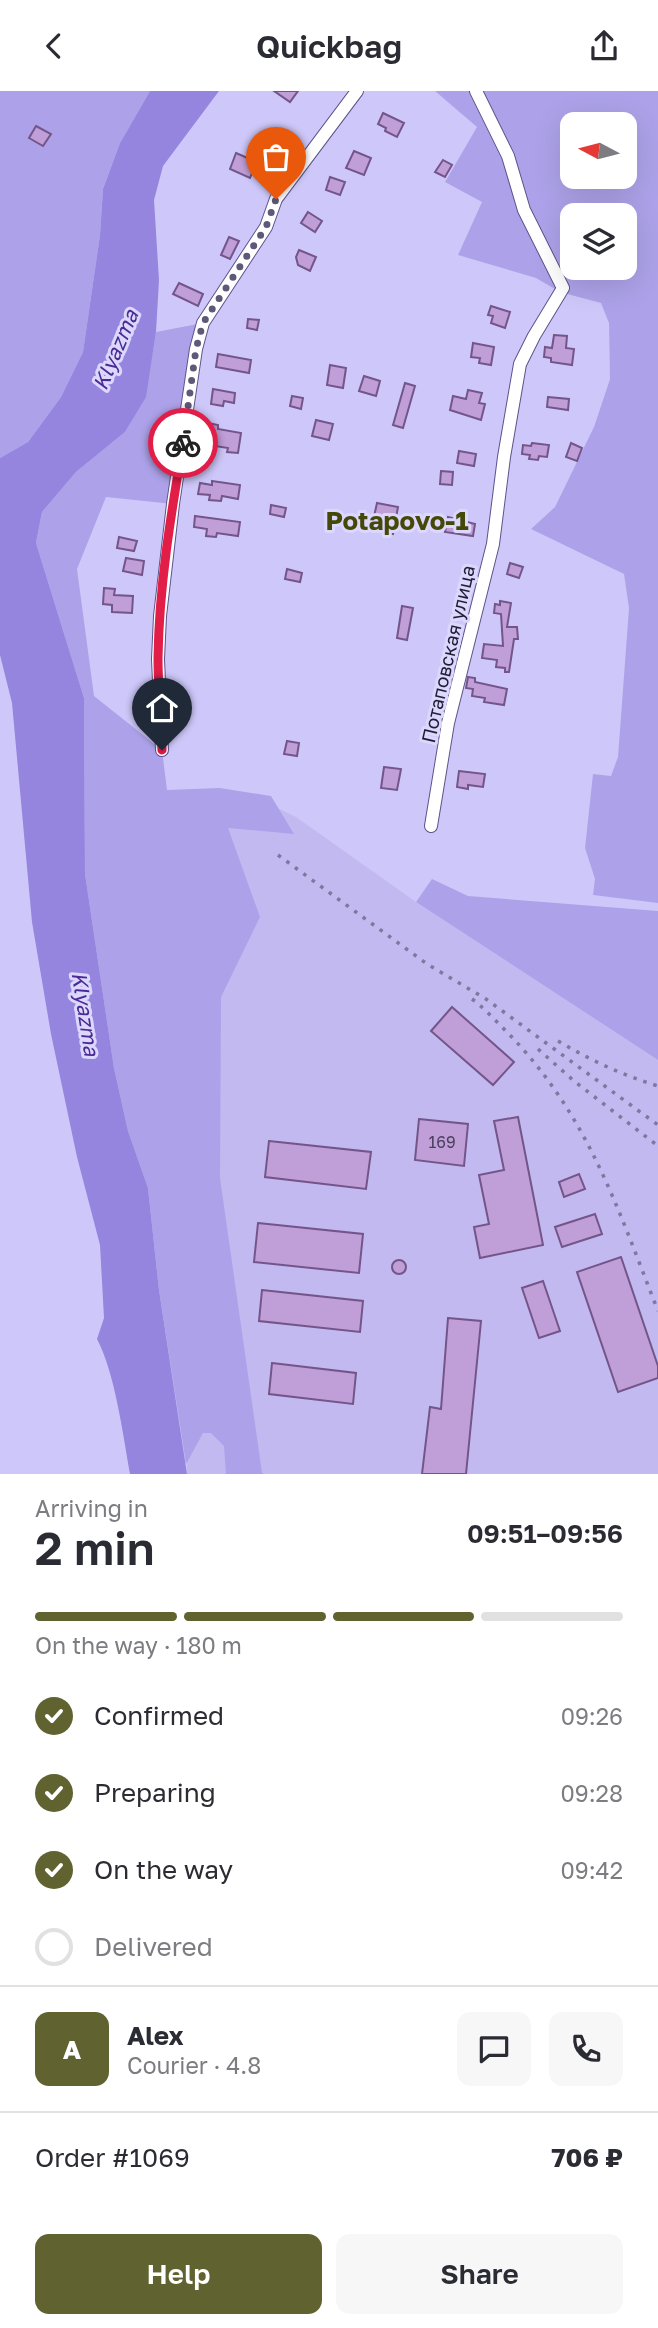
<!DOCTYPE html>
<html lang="en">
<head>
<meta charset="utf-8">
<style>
  :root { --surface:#fff; --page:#f7f7f7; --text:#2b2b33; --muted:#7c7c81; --line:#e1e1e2; --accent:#60622f }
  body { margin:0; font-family:"Golos Text",sans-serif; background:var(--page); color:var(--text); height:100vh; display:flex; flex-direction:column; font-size:26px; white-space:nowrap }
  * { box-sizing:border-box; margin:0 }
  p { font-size:23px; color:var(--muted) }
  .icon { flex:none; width:38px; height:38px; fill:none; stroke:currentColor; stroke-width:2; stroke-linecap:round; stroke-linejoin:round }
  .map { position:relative; height:1383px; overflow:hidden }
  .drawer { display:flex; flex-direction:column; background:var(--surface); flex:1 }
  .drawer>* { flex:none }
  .needle { width:46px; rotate:277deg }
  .tools { position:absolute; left:560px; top:21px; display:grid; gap:14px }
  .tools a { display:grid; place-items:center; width:77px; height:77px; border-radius:14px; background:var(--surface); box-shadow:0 7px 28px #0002; font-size:35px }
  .pin { position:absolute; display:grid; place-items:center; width:60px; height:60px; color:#fff; margin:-72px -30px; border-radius:50% 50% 50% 0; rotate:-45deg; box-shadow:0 0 7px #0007 }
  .pin .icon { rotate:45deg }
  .courier { position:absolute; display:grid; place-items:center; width:70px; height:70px; margin:-35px; border:5px solid #e11d48; border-radius:50%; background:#fff; color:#222; box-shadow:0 2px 9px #0007 }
  .overview em { font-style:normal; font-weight:600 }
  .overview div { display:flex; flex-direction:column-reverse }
  .overview { display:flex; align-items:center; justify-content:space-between; height:119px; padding:0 35px }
  h1 { font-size:46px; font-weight:600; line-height:52px }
  .bar { display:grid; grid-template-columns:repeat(4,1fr); gap:10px 7px; align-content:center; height:84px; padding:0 35px }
  .bar i { height:9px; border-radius:5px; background:var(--line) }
  .bar .on { background:var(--accent) }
  .bar p { grid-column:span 4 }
  .line { display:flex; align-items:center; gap:18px; padding:0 35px; border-top:2px solid var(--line) }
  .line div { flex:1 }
  .round { display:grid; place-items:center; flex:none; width:74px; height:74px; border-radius:14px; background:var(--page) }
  ol { padding:0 35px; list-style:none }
  li { display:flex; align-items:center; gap:21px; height:77px }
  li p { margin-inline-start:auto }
  li .icon { padding:7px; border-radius:50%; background:var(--accent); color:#fff; stroke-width:4 }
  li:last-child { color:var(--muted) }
  li i { width:38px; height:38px; border:4px solid var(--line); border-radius:50% }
  .primary-button { display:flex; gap:14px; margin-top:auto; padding:14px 35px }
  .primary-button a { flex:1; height:80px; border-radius:14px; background:var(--accent); color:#fff; font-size:28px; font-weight:600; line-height:80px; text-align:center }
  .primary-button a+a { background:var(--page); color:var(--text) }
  header { display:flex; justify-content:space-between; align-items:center; height:91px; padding:0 35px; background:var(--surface); font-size:32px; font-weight:600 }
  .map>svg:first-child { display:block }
  .built { fill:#c1b9f0 }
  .green { fill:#ada2e9; fill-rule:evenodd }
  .water { fill:#9685de }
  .building { fill:#c09fd8; stroke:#745589; stroke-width:2 }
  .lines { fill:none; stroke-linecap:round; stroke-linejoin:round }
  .minor-casing { stroke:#5d538a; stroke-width:14 }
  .minor { stroke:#fff; stroke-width:12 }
  .rail { stroke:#7d789d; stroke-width:3.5; stroke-dasharray:3.5 7; stroke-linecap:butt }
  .done { stroke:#5e5979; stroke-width:7; stroke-dasharray:0 12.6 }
  .route { stroke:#e11d48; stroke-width:9 }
  .labels { text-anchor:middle; stroke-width:6; stroke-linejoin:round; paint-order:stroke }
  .number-label { font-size:16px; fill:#493e5d }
  .street-label { font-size:19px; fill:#211d34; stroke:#dbd7fd }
  .water-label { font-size:21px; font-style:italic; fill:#4b2b93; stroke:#dbd7fd }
  .district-label { font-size:26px; font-weight:bold; fill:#464808; stroke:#dbd7fd }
</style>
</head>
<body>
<header><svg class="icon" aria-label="back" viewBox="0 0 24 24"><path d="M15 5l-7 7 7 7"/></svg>Quickbag<svg class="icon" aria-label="share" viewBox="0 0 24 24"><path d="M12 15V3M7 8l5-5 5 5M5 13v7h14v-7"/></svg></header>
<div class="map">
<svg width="658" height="1383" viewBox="0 0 658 1383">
  <rect width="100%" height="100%" fill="#cec8fa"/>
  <!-- built -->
  <polygon class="built" points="189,701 249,703 296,726 416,811 658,969 658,1383 187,1383"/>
  <!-- green -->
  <g class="green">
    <polygon points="0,0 150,0 120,52 103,98 100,144 83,261 61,306 28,351 0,367"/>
    <path d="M 435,0 L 658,0 L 658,812 L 593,804 L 595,788 L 585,757 L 593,683 L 611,685 L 618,666 L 629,517 L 624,483 L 531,438 L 555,416 L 594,336 L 610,288 L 609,232 L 601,212 L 560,201 L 536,187 L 458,164 L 482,111 L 445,91 L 477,36 ZM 572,33 L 625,33 L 625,86 L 572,86 ZM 572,124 L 625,124 L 625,177 L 572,177 Z"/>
    <polygon points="203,232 173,413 106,406 77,478 94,605 162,659 167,699 220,697 271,705 294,743 228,737 260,826 221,906 220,1087 262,1382 264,1383 226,1383 224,1355 211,1342 203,1342 186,1373 159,1199 148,1097 128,1040 114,977 85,783 84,607 36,452 42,421 76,381 125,341 145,306 156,241"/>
    <polygon points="432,788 468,805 658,820 658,969 416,811"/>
  </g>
  <!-- water -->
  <path class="water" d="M 150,0 L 219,0 L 163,75 L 154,109 L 159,189 L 156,241 L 146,306 L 125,341 L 76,381 L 42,421 L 36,452 L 84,607 L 85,783 L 114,977 L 128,1040 L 148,1097 L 159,1199 L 187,1383 L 130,1383 C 123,1344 115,1282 97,1248 L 104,1227 L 100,1154 L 77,1066 L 51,943 L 32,831 L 12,612 L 0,564 L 0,367 L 28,351 L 61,306 L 83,261 L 100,144 L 103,98 L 120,52 Z"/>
  <!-- building -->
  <g class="building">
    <polygon points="274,0 298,0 290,11"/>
    <polygon points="383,22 404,32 397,46 385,40 386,37 378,33"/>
    <polygon points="36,35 51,43 43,55 29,47"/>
    <polygon points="354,60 371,67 364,84 346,77"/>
    <polygon points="236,62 257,71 250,87 230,78"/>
    <polygon points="443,69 452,74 445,86 435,81"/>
    <polygon points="330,86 345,91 340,104 326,99"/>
    <polygon points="308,121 322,130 315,141 301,132"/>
    <polygon points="229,146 239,150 230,168 221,164"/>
    <polygon points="299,159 316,166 310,180 298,174 296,166"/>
    <polygon points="179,192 203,203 198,215 173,203"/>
    <polygon points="491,215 510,221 505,237 491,232 493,225 488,224"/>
    <polygon points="248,228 259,229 257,239 247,237"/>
    <polygon points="554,244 567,245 566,257 574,258 572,274 551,271 551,267 544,266 545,256 552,257"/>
    <polygon points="473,252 494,256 491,274 479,272 480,267 471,266"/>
    <polygon points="218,263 251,269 249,282 216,276"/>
    <polygon points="330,274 346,277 343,297 327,294"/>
    <polygon points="364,285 380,290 376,305 359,300"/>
    <polygon points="405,292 415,295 403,337 393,334"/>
    <polygon points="213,298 235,302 234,312 224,310 223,315 211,313"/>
    <polygon points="468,299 482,302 479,312 485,313 481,329 450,319 453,305 466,308"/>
    <polygon points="292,305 303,307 301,318 290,315"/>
    <polygon points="548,306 569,308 568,319 547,316"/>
    <polygon points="316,329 333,333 329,349 312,345"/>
    <polygon points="208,332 218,334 218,338 241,342 238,362 227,361 228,357 215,355 216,351 205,349"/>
    <polygon points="532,352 549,354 547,366 539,365 538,369 529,368 530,364 522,363 523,354 531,355"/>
    <polygon points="571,352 582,357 577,370 566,366"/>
    <polygon points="459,360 476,363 474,375 457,372"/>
    <polygon points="441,380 453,381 452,394 440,393"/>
    <polygon points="212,390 240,394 238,408 222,405 221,410 209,409 210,404 198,403 200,392 212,394"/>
    <polygon points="377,412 398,416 393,443 371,439"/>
    <polygon points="271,414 286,417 284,426 270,423"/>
    <polygon points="195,425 240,431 238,445 217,442 216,446 206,445 207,438 194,436"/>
    <polygon points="448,426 475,433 473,445 445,441"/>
    <polygon points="119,446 137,450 134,460 117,457"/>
    <polygon points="126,467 144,470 142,484 123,480"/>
    <polygon points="510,472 523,476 519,487 507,483"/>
    <polygon points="287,478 302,482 300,491 285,488"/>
    <polygon points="104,497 115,498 114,504 133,505 132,522 112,521 112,514 103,513"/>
    <polygon points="500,510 511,512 507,536 517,536 518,548 514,548 509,581 505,581 505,577 496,576 497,569 482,567 484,553 503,555 501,523 494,522 495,513 500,514"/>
    <polygon points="402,515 413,517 407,549 397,547"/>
    <polygon points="468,586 475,587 475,591 507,598 504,614 484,611 485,607 472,605 473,598 466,597"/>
    <polygon points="287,650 299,652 297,665 284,663"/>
    <polygon points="384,676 401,678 397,699 381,697"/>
    <polygon points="459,680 485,683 483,696 468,694 468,698 457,696"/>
    <polygon points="452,916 514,971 493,994 431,940"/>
    <polygon points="518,1026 543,1154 480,1167 474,1136 489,1133 479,1084 504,1079 494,1030"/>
    <polygon points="419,1028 468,1033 464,1075 415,1069"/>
    <polygon points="269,1050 371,1061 366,1098 265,1086"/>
    <polygon points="579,1083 585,1098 564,1106 559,1091"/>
    <polygon points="595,1123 602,1143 562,1156 555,1136"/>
    <polygon points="258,1132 363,1143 359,1182 254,1171"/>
    <polygon points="621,1166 658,1275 658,1287 618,1301 577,1181"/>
    <circle cx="399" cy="1176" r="7"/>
    <polygon points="543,1190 560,1240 539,1247 522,1197"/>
    <polygon points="262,1199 363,1210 360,1241 259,1230"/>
    <polygon points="448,1227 481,1230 466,1383 422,1383 430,1316 441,1318"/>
    <polygon points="272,1272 356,1282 353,1313 269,1303"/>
  </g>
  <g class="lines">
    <!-- minor casing -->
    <g class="minor-casing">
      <g id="minor">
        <polyline points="162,659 158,568 160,525 173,413 196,258 203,232 266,136 276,108 357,0"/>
        <polyline points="431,735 448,632 493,453 504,366 520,273 534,245 563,197 524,119 508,65 476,0"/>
      </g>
    </g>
    <!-- minor -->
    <use href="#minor" class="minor"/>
    <!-- rail -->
    <g class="rail">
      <polyline points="278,764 427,873 486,908 658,1034"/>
      <path d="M 472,908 C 483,916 493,927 503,937 C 587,1021 616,1113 658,1220"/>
      <path d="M 558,950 C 590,969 622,984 658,995"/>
      <polyline points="538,958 574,990 658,1055"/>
    </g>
  </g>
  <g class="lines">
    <!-- done -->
    <polyline class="done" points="183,352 196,258 203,232 266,136 276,108"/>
    <!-- route -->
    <path class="route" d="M 162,659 C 161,628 158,597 158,567 C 159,495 171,423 183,352"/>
  </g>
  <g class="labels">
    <!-- number labels -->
    <g class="number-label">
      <text x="442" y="1057">169</text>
    </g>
    <!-- street labels -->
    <g class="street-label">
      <text transform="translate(448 563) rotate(-77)" y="7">Потаповская улица</text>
    </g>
    <!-- water labels -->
    <g class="water-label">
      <text transform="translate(116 259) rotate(-67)" y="7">Klyazma</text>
      <text transform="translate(85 923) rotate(81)" y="7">Klyazma</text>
    </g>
    <!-- district labels -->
    <g class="district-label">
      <text x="397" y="439">Potapovo-1</text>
    </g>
  </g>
</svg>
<div class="tools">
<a><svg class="needle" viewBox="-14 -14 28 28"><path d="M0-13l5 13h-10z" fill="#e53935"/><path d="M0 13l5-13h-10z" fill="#7c7c81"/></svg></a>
<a><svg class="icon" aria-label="layers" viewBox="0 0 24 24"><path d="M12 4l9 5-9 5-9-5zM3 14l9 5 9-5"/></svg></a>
</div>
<div class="pin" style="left:276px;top:108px;background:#ea580c"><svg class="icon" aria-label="bag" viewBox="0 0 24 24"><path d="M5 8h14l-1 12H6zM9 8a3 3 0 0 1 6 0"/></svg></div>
<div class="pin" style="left:162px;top:659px;background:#1f2937"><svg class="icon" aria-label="home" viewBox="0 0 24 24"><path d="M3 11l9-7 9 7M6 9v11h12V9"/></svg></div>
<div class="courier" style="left:183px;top:352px"><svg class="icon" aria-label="bike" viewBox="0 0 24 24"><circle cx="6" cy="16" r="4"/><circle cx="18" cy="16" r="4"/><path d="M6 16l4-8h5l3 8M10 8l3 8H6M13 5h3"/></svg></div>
</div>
<section class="drawer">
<div class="overview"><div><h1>2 min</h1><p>Arriving in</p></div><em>09:51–09:56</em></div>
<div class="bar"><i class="on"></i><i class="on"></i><i class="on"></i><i></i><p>On the way · 180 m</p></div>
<ol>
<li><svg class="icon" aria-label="check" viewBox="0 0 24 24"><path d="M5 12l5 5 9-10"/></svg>Confirmed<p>09:26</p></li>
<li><svg class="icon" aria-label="check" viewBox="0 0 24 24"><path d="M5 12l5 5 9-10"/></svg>Preparing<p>09:28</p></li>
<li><svg class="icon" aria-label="check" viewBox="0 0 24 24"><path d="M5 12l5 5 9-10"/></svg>On the way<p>09:42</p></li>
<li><i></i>Delivered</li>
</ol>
<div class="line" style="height:126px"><b class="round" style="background:var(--accent);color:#fff">A</b><div><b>Alex</b><p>Courier · 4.8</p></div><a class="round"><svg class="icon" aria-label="chat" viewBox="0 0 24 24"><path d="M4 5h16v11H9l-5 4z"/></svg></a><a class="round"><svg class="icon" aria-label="phone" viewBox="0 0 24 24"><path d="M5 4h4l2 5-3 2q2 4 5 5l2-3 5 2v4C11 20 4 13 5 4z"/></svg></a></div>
<div class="line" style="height:91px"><div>Order #1069</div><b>706 ₽</b></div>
<div class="primary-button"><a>Help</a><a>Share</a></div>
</section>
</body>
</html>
